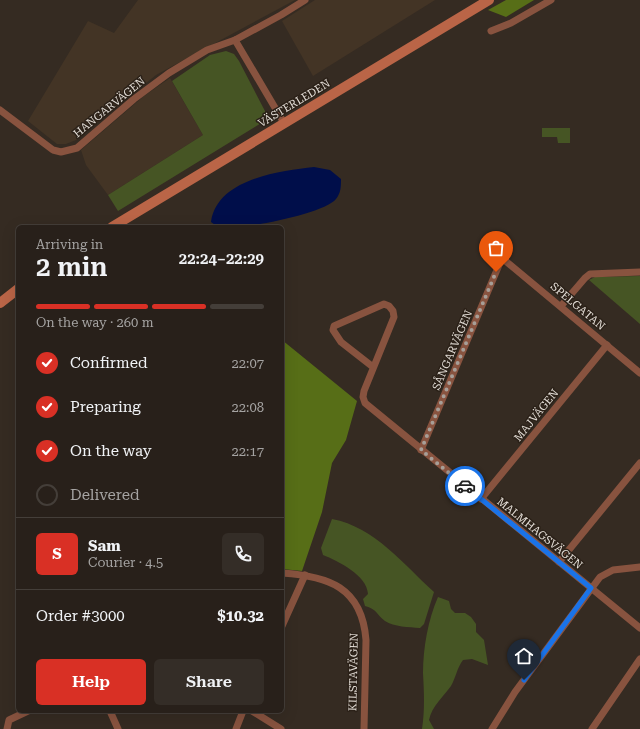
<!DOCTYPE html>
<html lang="en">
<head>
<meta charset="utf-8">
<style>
  :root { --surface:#28201a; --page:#342d27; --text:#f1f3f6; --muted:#a5a3a2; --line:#443e39; --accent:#d93025 }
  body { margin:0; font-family:"Roboto Serif",serif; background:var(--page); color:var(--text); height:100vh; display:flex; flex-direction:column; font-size:15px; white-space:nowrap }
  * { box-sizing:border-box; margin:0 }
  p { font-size:13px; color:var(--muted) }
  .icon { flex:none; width:22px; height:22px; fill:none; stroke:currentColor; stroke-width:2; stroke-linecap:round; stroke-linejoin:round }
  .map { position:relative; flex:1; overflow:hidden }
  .sheet { position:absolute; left:16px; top:225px; width:268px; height:488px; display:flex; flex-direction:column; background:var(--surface); border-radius:6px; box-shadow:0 4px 16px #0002,0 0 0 1px var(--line) }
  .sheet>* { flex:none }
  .pin { position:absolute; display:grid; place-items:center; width:34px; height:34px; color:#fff; margin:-41px -17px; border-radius:50% 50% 50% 0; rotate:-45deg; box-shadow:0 0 4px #0007 }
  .pin .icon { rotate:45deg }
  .courier { position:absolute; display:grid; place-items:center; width:40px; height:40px; margin:-20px; border:3px solid #1a73e8; border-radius:50%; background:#fff; color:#222; box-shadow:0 1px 5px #0007 }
  .headline em { font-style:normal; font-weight:600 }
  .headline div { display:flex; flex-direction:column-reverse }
  .headline { display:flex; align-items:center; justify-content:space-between; height:68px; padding:0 20px }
  h1 { font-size:26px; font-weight:600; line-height:30px }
  .bar { display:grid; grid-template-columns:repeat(4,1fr); gap:6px 4px; align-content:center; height:48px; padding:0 20px }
  .bar i { height:5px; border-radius:3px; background:var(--line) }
  .bar .selected { background:var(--accent) }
  .bar p { grid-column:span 4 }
  .line { display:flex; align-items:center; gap:10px; padding:0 20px; border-top:1px solid var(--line) }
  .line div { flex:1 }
  .round { display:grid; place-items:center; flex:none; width:42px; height:42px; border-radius:6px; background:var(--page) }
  ol { padding:0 20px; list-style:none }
  li { display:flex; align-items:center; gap:12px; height:44px }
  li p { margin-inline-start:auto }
  li .icon { padding:4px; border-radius:50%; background:var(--accent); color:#fff; stroke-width:4 }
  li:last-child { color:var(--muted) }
  li i { width:22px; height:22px; border:2px solid var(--line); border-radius:50% }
  .action { display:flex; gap:8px; margin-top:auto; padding:8px 20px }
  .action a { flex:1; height:46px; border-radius:6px; background:var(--accent); color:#fff; font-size:16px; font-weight:600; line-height:46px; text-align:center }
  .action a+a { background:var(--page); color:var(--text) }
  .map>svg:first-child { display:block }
  .built { fill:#433425 }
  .green { fill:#465524 }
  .forest { fill:#576e17 }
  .water { fill:#000e4a }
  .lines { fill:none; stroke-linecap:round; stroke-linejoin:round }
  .street { stroke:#88533f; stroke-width:7 }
  .secondary { stroke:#ba6547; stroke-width:10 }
  .done { stroke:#a79f98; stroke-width:4; stroke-dasharray:0 7.2 }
  .route { stroke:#1a73e8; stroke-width:5 }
  .labels { text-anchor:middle; stroke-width:3; stroke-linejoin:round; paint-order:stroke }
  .street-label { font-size:11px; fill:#e4ded7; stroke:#2b2118 }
</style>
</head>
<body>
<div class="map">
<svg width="640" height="729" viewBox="0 0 640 729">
  <rect width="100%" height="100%" fill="#352b22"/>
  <!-- built -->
  <g class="built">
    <polygon points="138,0 295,0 156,75 76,140 66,144 57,144 28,121 88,21 114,33"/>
    <polygon points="315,0 435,0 313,76 282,21"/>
    <polygon points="170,78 203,135 108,195 86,165 81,150 144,96"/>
  </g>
  <!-- green -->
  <g class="green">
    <polygon points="226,51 234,54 239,61 266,113 266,120 118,211 108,195 203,135 172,81 210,55"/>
    <polygon points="542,128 570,128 570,143 558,143 557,137 542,137"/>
    <polygon points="640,276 640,324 589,280 595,277"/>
    <path d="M 332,519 C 375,527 404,565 434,592 L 424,624 L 420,628 C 409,627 394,627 385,621 C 376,614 377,609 365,606 L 363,599 L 368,594 C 367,575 338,561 323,555 L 321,548 Z"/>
    <path d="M 438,597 L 449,601 L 451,609 L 455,613 L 465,613 L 471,617 L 476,624 L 476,632 L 484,640 L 488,665 L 472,659 L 463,660 C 457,668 456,677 451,686 C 443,697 432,706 429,720 L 434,729 L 422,729 C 425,710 424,692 423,673 C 423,648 428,620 438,597 Z"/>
  </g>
  <!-- forest -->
  <g class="forest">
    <polygon points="506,0 534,0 506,17 488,10"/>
    <polygon points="282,340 357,401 346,440 332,463 322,512 302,571 282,569"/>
  </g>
  <!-- water -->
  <path class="water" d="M 314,167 L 330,170 L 341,179 C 341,186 341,193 336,199 C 324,214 238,231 219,227 C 216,226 214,224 211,222 C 217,179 279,171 314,167 Z"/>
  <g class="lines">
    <!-- street -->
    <g class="street">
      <polyline points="491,31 511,23 551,0"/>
      <polyline points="235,40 284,123"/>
      <polyline points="0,110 53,150 61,152 77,148 134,99 169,73 207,50 235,40 281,15 305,0"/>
      <polyline points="561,306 585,278 590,274 640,272"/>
      <polyline points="373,367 341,342 333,330 334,326 384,304 389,306 393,311 394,317 364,391 363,397 365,403 640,628"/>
      <polyline points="421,450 502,258 640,373"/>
      <polyline points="481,499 607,345"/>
      <polyline points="559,562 640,463"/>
      <path d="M 282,573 C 328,576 362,587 366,640 L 364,729"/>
      <polyline points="282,626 305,575"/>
      <polyline points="110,711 118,729"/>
      <polyline points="252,711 281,729"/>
      <polyline points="7,729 9,720 28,711"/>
      <polyline points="236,729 243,711"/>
      <polyline points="492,729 515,692 600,577 613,570 640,567"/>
      <polyline points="592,729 640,659"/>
    </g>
    <!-- secondary -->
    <g class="secondary">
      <polyline points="112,227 489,0"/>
      <polyline points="0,303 18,289"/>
    </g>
  </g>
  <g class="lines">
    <!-- done -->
    <polyline class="done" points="465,486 421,450 496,272"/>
    <!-- route -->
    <polyline class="route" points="465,486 591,588 524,680"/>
  </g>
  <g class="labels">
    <!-- street labels -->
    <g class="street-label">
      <text transform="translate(294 103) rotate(-31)" y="4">VÄSTERLEDEN</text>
      <text transform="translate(109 107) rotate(-39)" y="4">HANGARVÄGEN</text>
      <text transform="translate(578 306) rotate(40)" y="4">SPELGATAN</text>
      <text transform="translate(452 350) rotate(-67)" y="4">SÅNGARVÄGEN</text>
      <text transform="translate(536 415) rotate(-51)" y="4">MAJVÄGEN</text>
      <text transform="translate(540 533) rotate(39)" y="4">MALMHAGSVÄGEN</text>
      <text transform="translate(353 672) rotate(-89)" y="4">KILSTAVÄGEN</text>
    </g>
  </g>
</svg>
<div class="pin" style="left:496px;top:272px;background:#ea580c"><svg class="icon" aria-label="bag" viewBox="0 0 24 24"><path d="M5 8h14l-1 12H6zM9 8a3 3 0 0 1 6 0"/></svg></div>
<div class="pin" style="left:524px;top:680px;background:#1f2937"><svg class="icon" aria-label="home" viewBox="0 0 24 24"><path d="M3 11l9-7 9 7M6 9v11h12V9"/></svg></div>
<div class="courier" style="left:465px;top:486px"><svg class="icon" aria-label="car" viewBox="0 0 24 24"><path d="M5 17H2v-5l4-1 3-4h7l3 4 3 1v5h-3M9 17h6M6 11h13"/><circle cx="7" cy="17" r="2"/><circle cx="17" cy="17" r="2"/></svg></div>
<section class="sheet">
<div class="headline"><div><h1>2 min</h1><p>Arriving in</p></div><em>22:24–22:29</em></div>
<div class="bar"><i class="selected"></i><i class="selected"></i><i class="selected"></i><i></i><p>On the way · 260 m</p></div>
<ol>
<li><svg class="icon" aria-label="check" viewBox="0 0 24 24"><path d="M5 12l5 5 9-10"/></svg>Confirmed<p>22:07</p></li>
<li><svg class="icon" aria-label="check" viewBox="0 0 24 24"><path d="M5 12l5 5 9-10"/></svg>Preparing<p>22:08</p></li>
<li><svg class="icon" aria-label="check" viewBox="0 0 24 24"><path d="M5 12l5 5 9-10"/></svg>On the way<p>22:17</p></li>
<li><i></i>Delivered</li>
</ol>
<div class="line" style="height:72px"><b class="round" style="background:var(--accent);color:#fff">S</b><div><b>Sam</b><p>Courier · 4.5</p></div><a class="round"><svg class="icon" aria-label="phone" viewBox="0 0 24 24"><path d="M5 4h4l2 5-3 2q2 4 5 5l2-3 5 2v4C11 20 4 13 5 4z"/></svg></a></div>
<div class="line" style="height:52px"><div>Order #3000</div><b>$10.32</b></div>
<div class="action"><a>Help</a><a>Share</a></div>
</section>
</div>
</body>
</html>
